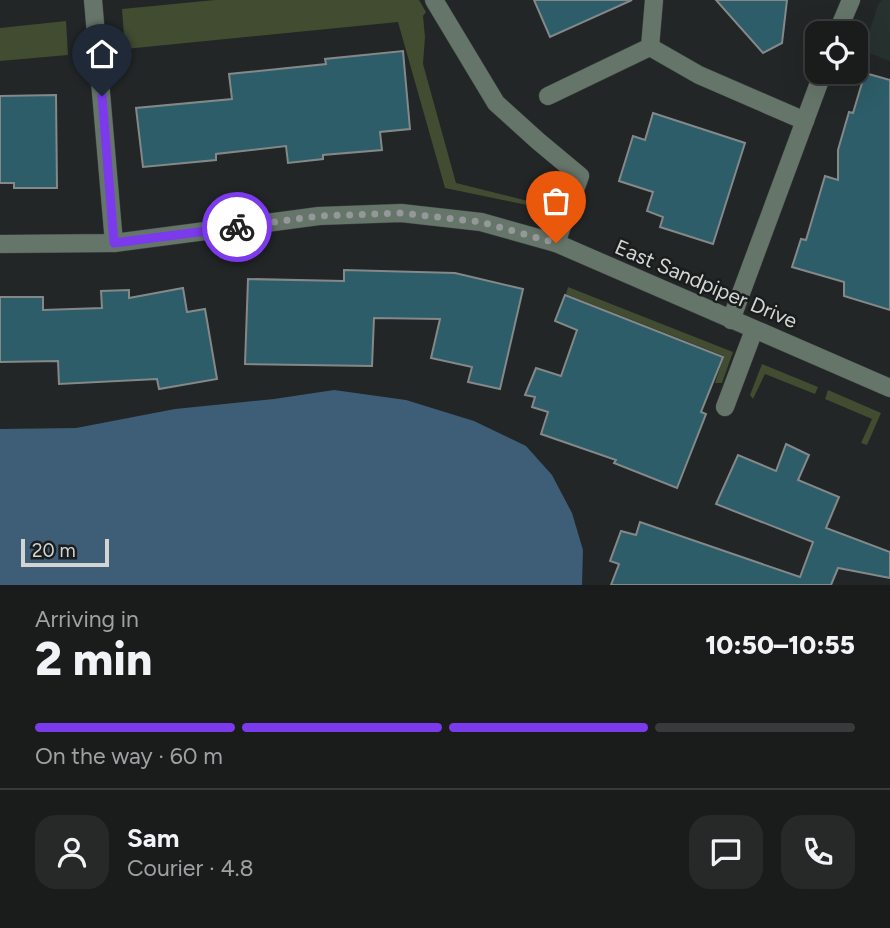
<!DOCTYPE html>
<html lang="en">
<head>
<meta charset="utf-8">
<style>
  :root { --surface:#1a1c1c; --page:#272929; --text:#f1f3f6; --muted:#9fa1a3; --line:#383a3b; --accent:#7c3aed }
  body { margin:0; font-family:Figtree,sans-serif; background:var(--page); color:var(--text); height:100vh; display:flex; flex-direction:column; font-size:26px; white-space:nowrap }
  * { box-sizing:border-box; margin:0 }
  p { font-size:23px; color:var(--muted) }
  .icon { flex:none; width:38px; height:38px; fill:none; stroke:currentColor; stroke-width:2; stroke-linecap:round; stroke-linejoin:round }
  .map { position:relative; height:585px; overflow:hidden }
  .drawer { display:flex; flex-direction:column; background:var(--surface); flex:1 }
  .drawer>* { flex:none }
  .buttons { position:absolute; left:805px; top:21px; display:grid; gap:14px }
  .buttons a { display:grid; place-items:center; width:63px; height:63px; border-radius:14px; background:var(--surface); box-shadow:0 7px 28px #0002,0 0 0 2px var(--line); font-size:35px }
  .scale { position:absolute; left:21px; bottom:18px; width:88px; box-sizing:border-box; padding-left:7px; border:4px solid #d3d5d5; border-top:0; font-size:19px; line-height:24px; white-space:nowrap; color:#d3d5d5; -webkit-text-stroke:5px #191d1c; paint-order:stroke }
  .pin { position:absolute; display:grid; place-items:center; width:60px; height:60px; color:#fff; margin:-72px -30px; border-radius:50% 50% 50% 0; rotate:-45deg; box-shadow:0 0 7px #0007 }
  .pin .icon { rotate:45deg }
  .courier { position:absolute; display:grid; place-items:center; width:70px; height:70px; margin:-35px; border:5px solid #7c3aed; border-radius:50%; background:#fff; color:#222; box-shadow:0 2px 9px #0007 }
  .headline em { font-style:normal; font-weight:800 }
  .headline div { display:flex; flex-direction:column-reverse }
  .headline { display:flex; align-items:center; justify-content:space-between; height:119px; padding:0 35px }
  h1 { font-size:46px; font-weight:800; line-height:52px }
  .bar { display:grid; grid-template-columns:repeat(4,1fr); gap:10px 7px; align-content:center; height:84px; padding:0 35px }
  .bar i { height:9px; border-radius:5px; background:var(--line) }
  .bar .selected { background:var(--accent) }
  .bar p { grid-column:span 4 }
  .line { display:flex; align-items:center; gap:18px; padding:0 35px; border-top:2px solid var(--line) }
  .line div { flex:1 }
  .round { display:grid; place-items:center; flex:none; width:74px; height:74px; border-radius:21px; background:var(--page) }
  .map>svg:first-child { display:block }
  .built { fill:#27312f }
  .green { fill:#424c31 }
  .water { fill:#3e5d76 }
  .building { fill:#2d5d68; stroke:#848889; stroke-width:2 }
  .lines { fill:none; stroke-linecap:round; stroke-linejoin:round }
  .minor-casing { stroke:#3e4242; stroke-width:19 }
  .minor { stroke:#66756a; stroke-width:18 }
  .done { stroke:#959898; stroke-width:7; stroke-dasharray:0 12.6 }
  .route { stroke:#7c3aed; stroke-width:9 }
  .labels { text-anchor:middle; stroke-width:5; stroke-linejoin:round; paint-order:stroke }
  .street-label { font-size:21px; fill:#d3d5d5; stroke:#191d1c }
</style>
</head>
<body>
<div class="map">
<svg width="890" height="585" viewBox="0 0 890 585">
  <rect width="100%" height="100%" fill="#222626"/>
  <!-- built -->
  <polygon class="built" points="882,0 890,0 890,61 863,51 878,5"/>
  <!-- green -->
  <g class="green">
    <polygon points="215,0 419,0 426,12 423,16 425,37 423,64 456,183 532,202 537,180 541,178 555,183 556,190 551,210 445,188 398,22 125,49 122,9"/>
    <polygon points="66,21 68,55 0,61 0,28"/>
    <polygon points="568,287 733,352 722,383 715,383 724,356 566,294"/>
    <polygon points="762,364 818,387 815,394 765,374 753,399 750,395"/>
    <polygon points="828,390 881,413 867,445 861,443 872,419 825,399"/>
  </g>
  <!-- water -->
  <polygon class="water" points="334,390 406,400 474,421 526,446 552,475 572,513 583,550 582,585 0,585 0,429 76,428 175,409 274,399"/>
  <!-- building -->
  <g class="building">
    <polygon points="534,0 632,0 550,37"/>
    <polygon points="716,0 787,0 782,43 763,53"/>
    <polygon points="403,51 410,129 380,132 382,150 323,155 323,159 288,163 286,146 216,154 216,160 143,167 136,108 232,99 229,74 326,64 325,59"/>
    <polygon points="865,73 890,80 890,310 844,296 844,282 792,267 801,239 806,240 825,176 838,180 838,150 849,112 853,113"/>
    <polygon points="56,95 57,188 14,188 14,183 0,183 0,96"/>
    <polygon points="653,113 745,143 713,244 660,227 663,217 647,211 653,192 619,181 633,136 645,140"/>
    <polygon points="344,270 455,273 523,289 500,389 468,382 472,367 431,358 440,319 374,318 372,366 245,364 248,279 344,281"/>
    <polygon points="183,288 187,312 205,309 217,379 159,389 157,379 59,384 58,361 0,362 0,297 43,297 43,310 102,308 101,291 129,290 129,298"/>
    <polygon points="565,295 723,357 701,412 706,414 677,488 614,463 616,460 541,434 548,412 532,407 535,397 525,395 536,368 561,376 577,330 555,321"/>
    <polygon points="786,444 809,455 798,480 839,497 826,528 890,552 890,578 838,568 831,585 611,585 619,564 610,561 621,531 636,535 640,522 800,577 813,542 716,504 738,455 776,471"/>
  </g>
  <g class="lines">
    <!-- minor casing -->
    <g class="minor-casing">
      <g id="minor">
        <polyline points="93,0 114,243"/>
        <polyline points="434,0 496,103 538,141 580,176 556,243"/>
        <polyline points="837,33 851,0"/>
        <polyline points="650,47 699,75 805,121"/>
        <polyline points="650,47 654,0"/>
        <polyline points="548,96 650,47"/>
        <polyline points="0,244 114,243 319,216 401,213 481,222 556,243 890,388"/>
        <polyline points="731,320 823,72"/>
        <polyline points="725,407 754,330"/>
      </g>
    </g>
    <!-- minor -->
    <use href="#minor" class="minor"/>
  </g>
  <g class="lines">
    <!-- done -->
    <polyline class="done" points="237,227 319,216 401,213 481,222 556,243"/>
    <!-- route -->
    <polyline class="route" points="102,96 114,243 237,227"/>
  </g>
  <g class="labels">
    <!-- street labels -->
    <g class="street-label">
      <text transform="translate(706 284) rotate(23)" y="7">East Sandpiper Drive</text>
    </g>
  </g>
</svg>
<div class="buttons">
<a><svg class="icon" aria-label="locate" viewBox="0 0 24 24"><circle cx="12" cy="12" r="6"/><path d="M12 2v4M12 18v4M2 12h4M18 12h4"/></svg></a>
</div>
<div class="scale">20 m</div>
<div class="pin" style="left:556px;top:243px;background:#ea580c"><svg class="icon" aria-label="bag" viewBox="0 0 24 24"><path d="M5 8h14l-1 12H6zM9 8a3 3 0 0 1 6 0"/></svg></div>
<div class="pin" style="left:102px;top:96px;background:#1f2937"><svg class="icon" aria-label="home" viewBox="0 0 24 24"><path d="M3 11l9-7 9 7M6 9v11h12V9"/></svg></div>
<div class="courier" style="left:237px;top:227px"><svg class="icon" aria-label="bike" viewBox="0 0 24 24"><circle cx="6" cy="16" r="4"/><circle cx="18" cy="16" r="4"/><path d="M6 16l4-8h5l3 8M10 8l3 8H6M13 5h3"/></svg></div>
</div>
<section class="drawer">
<div class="headline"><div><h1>2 min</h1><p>Arriving in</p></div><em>10:50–10:55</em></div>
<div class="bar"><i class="selected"></i><i class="selected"></i><i class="selected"></i><i></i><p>On the way · 60 m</p></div>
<div class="line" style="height:126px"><a class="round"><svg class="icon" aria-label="person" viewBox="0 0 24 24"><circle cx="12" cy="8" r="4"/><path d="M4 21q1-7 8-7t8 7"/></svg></a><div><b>Sam</b><p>Courier · 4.8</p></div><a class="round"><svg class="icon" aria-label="chat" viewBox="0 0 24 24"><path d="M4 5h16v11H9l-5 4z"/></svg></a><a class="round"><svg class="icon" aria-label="phone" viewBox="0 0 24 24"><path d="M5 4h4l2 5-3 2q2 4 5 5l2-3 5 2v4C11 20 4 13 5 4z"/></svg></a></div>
</section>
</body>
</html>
